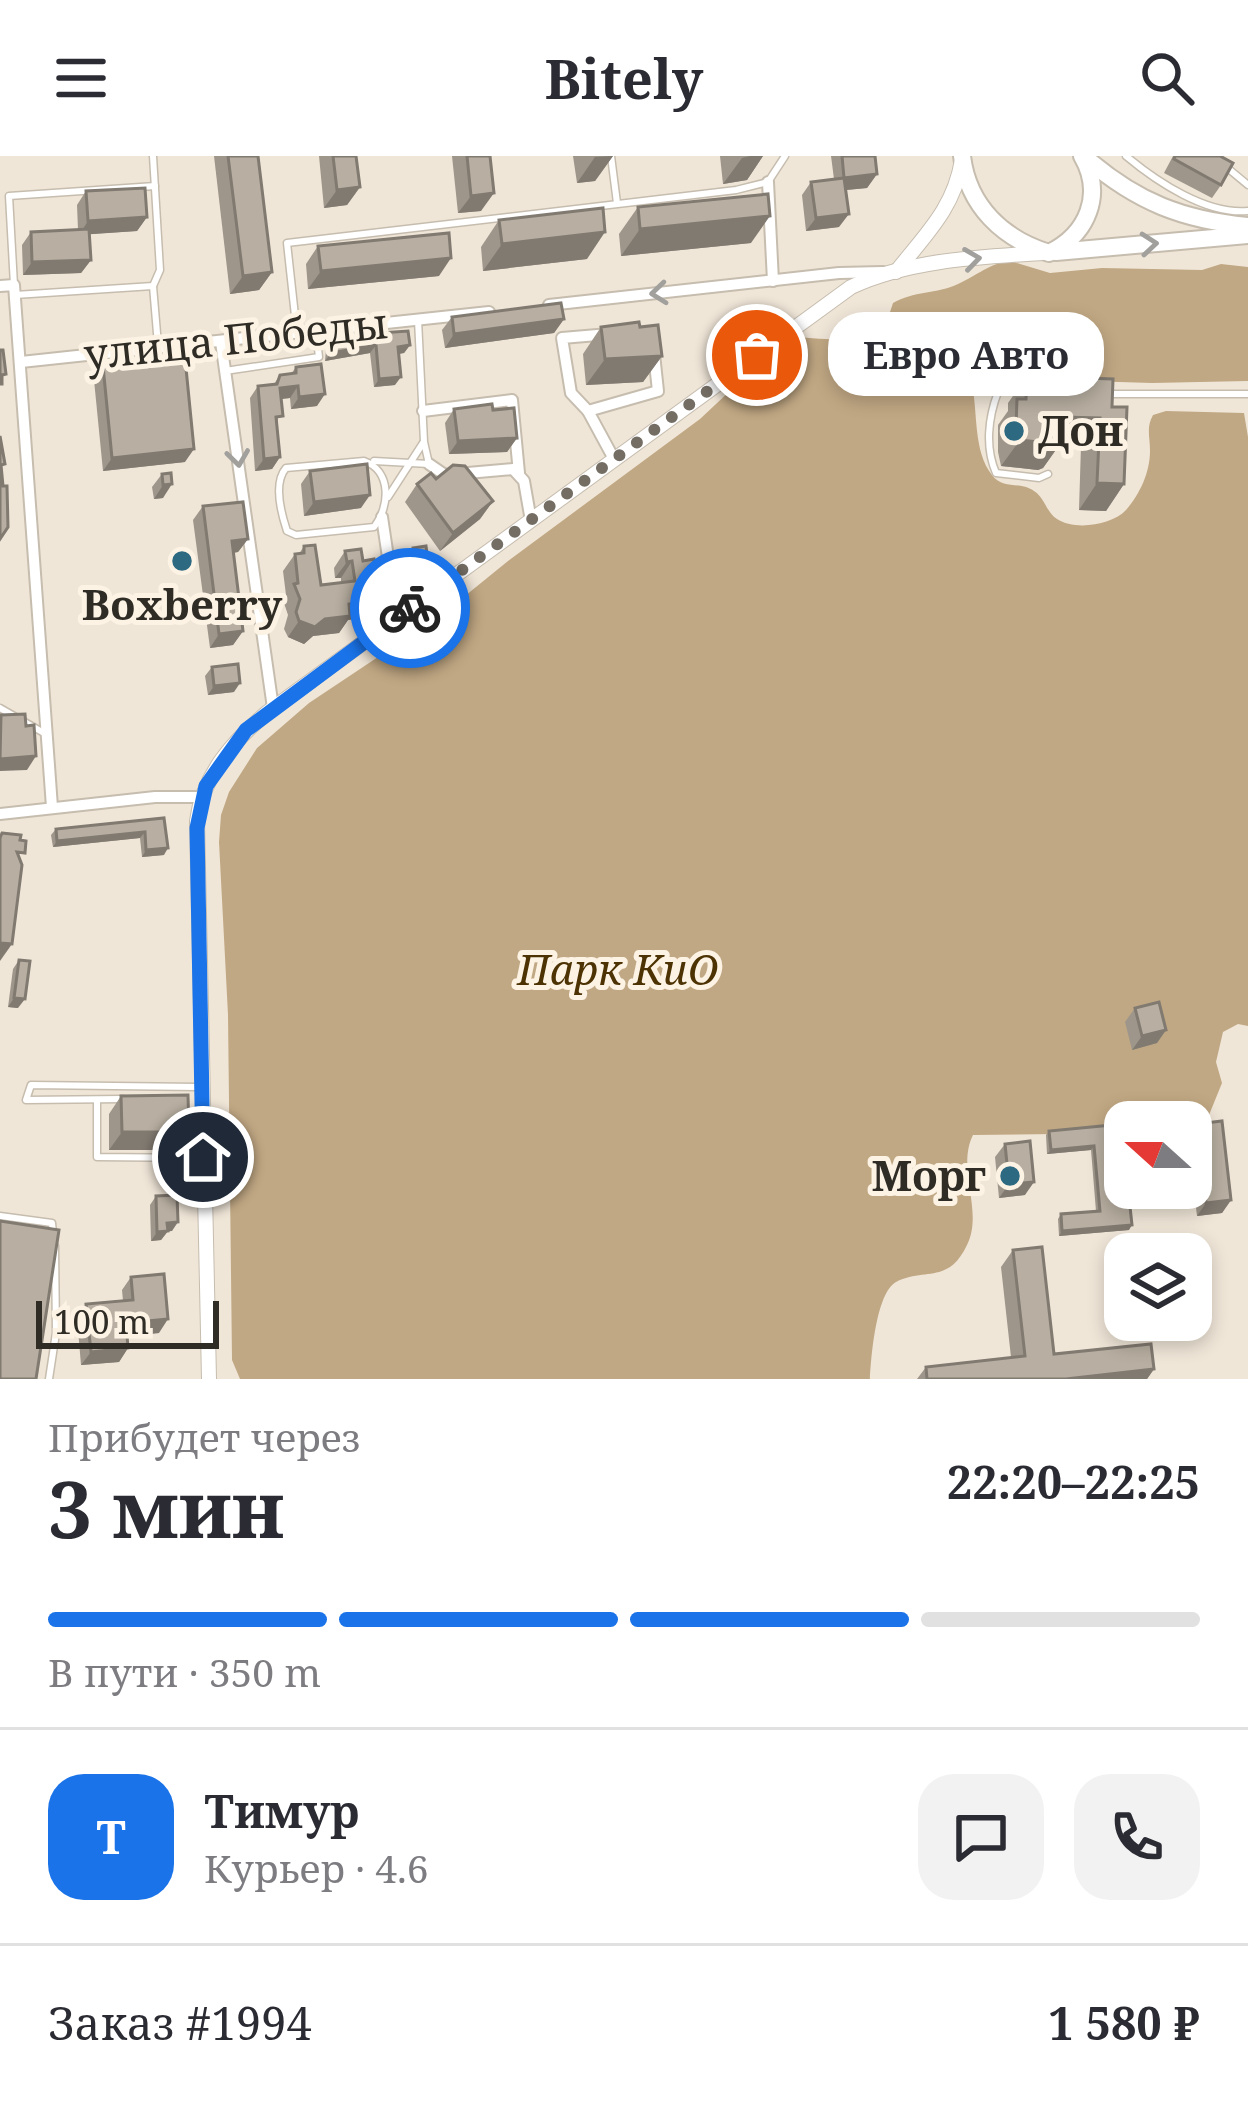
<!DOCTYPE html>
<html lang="ru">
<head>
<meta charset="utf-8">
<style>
  :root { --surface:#fff; --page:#f2f2f3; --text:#2b2b33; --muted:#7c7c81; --line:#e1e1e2; --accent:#1a73e8 }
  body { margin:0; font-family:"Noto Serif",serif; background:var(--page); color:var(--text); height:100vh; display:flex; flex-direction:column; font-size:45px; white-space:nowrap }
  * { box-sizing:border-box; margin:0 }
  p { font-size:39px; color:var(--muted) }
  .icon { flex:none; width:66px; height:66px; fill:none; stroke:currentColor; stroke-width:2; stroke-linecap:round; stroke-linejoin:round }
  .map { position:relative; height:1223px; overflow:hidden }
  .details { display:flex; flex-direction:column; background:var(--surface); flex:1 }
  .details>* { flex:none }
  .needle { width:78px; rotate:291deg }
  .tools { position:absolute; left:1104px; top:945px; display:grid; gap:24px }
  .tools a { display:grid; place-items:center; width:108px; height:108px; border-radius:24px; background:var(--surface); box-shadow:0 6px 18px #0003; font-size:60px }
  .scale { position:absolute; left:36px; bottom:30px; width:183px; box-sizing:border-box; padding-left:12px; border:6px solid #2f2c26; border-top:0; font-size:33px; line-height:42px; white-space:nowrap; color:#2f2c26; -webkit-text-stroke:9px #fdf3e5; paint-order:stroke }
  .pin { position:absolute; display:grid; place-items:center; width:102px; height:102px; color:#fff; margin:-51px; border:6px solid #fff; border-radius:50%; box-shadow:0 3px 12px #0007 }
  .courier { position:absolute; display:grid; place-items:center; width:120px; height:120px; margin:-60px; border:9px solid #1a73e8; border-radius:50%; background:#fff; color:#222; box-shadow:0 3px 15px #0007 }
  .bubble { position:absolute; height:84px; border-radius:36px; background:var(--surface); box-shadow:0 6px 18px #0003; font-size:39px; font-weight:700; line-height:84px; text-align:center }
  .headline em { font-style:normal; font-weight:700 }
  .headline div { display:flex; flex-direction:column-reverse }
  .headline { display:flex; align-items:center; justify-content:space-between; height:204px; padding:0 48px }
  h1 { font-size:78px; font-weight:700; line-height:90px }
  .bar { display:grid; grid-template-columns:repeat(4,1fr); gap:18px 12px; align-content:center; height:144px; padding:0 48px }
  .bar i { height:15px; border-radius:9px; background:var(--line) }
  .bar .on { background:var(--accent) }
  .bar p { grid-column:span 4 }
  .line { display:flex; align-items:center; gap:30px; padding:0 48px; border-top:3px solid var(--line) }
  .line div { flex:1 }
  .round { display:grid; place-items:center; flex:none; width:126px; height:126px; border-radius:36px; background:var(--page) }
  header { display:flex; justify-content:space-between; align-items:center; height:156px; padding:0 48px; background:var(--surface); font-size:54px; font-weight:700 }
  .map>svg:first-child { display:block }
  .forest { fill:#c1a884 }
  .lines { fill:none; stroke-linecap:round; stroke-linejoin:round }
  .service-casing { stroke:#c6bdaf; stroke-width:9 }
  .minor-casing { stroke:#c6bdaf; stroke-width:14 }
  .tertiary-casing { stroke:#c6bdaf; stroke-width:16 }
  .secondary-casing { stroke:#c6bdaf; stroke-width:20 }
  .service { stroke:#fff; stroke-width:6 }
  .minor { stroke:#fff; stroke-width:10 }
  .tertiary { stroke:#fff; stroke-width:14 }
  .secondary { stroke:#fff; stroke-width:16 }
  .wall { fill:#9e968a }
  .shaded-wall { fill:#817a71 }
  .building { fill:#b8aea1; stroke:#817a71; stroke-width:3 }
  .oneway { stroke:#a1a09d }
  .done { stroke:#736d64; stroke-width:12; stroke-dasharray:0 21.6 }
  .route { stroke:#1a73e8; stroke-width:15 }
  .poi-dot { fill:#2d6980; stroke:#fdf3e5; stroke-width:4.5 }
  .labels { text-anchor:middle; stroke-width:10; stroke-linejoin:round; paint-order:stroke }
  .street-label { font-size:42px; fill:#2f2c26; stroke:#fdf3e5 }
  .poi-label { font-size:42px; font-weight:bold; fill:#2f2c26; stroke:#fdf3e5; text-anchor:start }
  .park-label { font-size:42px; font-style:italic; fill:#4d3304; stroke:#fdf3e5 }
</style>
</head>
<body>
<header><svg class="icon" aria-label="menu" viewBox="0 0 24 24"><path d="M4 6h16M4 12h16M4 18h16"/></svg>Bitely<svg class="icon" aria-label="search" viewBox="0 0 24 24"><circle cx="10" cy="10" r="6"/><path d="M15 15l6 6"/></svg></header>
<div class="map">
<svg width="1248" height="1223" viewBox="0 0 1248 1223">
  <rect width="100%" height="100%" fill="#f0e6d8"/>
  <!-- forest -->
  <g class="forest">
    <path d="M 1010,105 L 1050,117 L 1102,112 L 1202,114 L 1221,108 L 1248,111 L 1248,225 L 1152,227 L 1019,223 L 935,194 L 888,162 L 893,147 C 913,135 937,138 958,128 C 978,119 988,108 1010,105 Z"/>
    <path d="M 800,181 C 833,185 874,182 905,195 C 931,206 941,219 972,229 C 978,257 973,295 992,319 C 1003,334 1020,325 1034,335 C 1045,342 1046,356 1057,363 C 1075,375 1112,369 1126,354 C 1140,338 1150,316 1150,295 C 1150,281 1146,271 1153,259 L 1166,255 L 1244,257 L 1248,281 L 1248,870 L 1238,868 L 1223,876 L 1216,906 L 1222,927 L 1209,959 L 1191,969 L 1191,966 L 1125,966 L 1059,978 L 973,979 C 956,1013 984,1055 967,1089 C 948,1129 925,1111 896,1126 C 876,1137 871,1202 870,1223 L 240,1223 L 232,1204 L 228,859 L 219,686 L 221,659 L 229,636 L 257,592 L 279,573 L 309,547 L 444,457 L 508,405 L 700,263 L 782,186 Z"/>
  </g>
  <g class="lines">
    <!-- service casing -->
    <g class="service-casing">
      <g id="service">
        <polyline points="153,0 160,114 153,130 158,189"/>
        <polyline points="611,0 617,47"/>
        <path d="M 1126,0 C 1157,26 1207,59 1248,55"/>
        <polyline points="1213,0 1248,29"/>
        <polyline points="14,129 9,40 155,30"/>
        <polyline points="15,139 153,130"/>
        <polyline points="297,178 287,87 736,34 768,26 785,0"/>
        <polyline points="225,215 319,201 316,176"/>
        <path d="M 1023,233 L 1006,232 L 998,236 C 988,262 985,292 996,317 L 1039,322 L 1048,318"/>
        <polyline points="1108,238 1248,238"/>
        <path d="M 364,305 C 392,315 390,351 374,371 L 296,379 L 287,375 C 281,357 273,327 286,312 Z"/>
        <polyline points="374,305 429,308 424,286 418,164"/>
        <polyline points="388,341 423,287"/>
        <polyline points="0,552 44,577"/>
        <polyline points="123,943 26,944 31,929 198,931"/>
        <polyline points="97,944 97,1001 204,1002"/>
        <polyline points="185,975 185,1001"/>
        <polyline points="0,1060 52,1067 53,1077"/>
        <polyline points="49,1223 56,1177 55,1090"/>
      </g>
    </g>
    <!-- minor casing -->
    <g class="minor-casing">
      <g id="minor">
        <polyline points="768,26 773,125"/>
        <polyline points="0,130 14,129 52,651"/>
        <polyline points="549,149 839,117 883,116"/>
        <polyline points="221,186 273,552"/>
        <polyline points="21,206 489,156"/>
        <polyline points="423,255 512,244 519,317"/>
        <polyline points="588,255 571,237 562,182 609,178"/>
        <polyline points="614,303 588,255 658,235 654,198"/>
        <polyline points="429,308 445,319 513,313 524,325 531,365"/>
        <polyline points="382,361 397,462"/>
        <polyline points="0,658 155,641 202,641"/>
      </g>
    </g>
    <!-- tertiary casing -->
    <g class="tertiary-casing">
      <g id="tertiary">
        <path d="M 896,116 C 925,79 954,53 962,4"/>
        <path d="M 209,1223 L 197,665 C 203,618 234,584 268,556 L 851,131 C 908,104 980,101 1042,97"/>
      </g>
    </g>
    <!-- secondary casing -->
    <g class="secondary-casing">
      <g id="secondary">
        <path d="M 962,0 C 968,50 1003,83 1049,97 C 1088,78 1104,38 1082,0"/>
        <path d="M 1087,3 C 1137,46 1183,64 1248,70"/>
        <polyline points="1056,96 1248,79"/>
      </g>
    </g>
    <!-- service -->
    <use href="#service" class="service"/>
    <!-- minor -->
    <use href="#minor" class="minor"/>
    <!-- tertiary -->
    <use href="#tertiary" class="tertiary"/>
    <!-- secondary -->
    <use href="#secondary" class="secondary"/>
  </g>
  <!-- wall -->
  <g class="wall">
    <polygon points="214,0 258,0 272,116 259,134 230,138"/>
    <polygon points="319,0 356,0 360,31 347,49 324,52"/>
    <polygon points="452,0 490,0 481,55 458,57"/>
    <polygon points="573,0 613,0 595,25 577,27"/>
    <polygon points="720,0 763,0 747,24 723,28"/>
    <polygon points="831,0 875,0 877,18 867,32 846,34 839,71 806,75 802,39 811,26 834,23"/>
    <polygon points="1173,0 1220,0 1221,29 1212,42 1164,17"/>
    <polygon points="86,35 147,61 137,75 90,78 91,104 81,117 23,119 22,89 31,76 78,74 77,49"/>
    <polygon points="638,51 751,87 621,100 619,78"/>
    <polygon points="499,64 587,103 483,115 481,91"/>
    <polygon points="318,90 439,120 308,133 306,108"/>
    <polygon points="452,161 564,163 554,177 445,192 442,174"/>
    <polygon points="601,171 640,171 662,200 643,226 586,229 583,198"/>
    <polygon points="332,186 410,189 404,197 398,198 395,229 374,231 370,197 325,205 326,194"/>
    <polygon points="103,210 185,306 103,315 94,224"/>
    <polygon points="296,211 317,250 291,253 290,242 281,243 277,269 280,301 272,313 255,315 250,242 258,230 274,228 280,219 291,218"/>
    <polygon points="1027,220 1112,251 1124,328 1106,355 1079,354 1081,289 1060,288 1043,312 1038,314 1001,310 998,296 998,269 1008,255 1008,247"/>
    <polygon points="454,253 493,254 517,282 507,296 449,298 445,267"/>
    <polygon points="310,315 361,352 304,360 301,328"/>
    <polygon points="171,317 163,342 154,343 152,331 162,318"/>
    <polygon points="436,323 493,345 480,363 440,395 405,346 417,328"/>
    <polygon points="203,350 248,383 238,396 233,397 243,475 233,489 210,492 193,364"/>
    <polygon points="304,390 321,429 341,427 341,422 335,422 334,412 345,395 363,405 378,434 359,462 348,464 339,477 313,480 304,488 288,481 284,473 288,459 283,444 286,439 283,415 295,398 299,398"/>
    <polygon points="413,392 422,423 409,424 407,401"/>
    <polygon points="212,511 234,536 208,539 205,520"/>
    <polygon points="164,662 164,699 142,701 140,682 53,691 51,679 56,673"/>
    <polygon points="19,804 18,852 8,851 13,813"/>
    <polygon points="1135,852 1166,874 1157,887 1132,894 1125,866"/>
    <polygon points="121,940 189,976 176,994 109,994 109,958"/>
    <polygon points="1123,968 1129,1074 1059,1080 1058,1063 1061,1058 1096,1055 1091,994 1047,998 1046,979 1049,975"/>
    <polygon points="1197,968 1231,1044 1222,1057 1197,1060 1191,1010 1191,977"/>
    <polygon points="1005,988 1025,1039 999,1042 995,1001"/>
    <polygon points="156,1040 172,1075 168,1075 161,1084 151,1085 150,1049"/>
    <polygon points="1013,1094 1054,1198 1154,1213 1147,1223 917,1223 926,1211 1011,1201 1001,1111"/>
    <polygon points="131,1121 159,1177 127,1180 128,1192 119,1206 81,1209 77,1162 86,1148 123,1145 122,1134"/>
  </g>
  <!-- shaded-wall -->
  <g class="shaded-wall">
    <polygon points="613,0 595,25 577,27 595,1"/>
    <polygon points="750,0 763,0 747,24 723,28 742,2"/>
    <polygon points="877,18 867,32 835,35 844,22"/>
    <polygon points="360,31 347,49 324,52 337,34"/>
    <polygon points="494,37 481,55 458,57 471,40"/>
    <polygon points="849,58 839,71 806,75 816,62"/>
    <polygon points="770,60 751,87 621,100 640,73"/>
    <polygon points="147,61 137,75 79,79 88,65"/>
    <polygon points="605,76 587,103 483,115 502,88"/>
    <polygon points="451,102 439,120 308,133 321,115"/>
    <polygon points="91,104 81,117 23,119 32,106"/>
    <polygon points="272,116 259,134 230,138 243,120"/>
    <polygon points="564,163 554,177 445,192 454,178"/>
    <polygon points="376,189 370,197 325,205 331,197"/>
    <polygon points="410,189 404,197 392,199 398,191"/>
    <polygon points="662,200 643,226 586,229 605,203"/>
    <polygon points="401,221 395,229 374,231 379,223"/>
    <polygon points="298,230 290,242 271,244 280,232"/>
    <polygon points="325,238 317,250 291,253 299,241"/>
    <polygon points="1063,261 1100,262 1081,289 1060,288 1043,312 1038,314 1001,310 1020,284"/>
    <polygon points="517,282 507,296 449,298 458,285"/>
    <polygon points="194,293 185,306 103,315 112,302"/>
    <polygon points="280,301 272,313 255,315 264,303"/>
    <polygon points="1097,327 1124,328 1106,355 1079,354"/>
    <polygon points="172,328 163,342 154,343 163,329"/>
    <polygon points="370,339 361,352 304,360 314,346"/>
    <polygon points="493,345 480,363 440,395 453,377"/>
    <polygon points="248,383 238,396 223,398 232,385"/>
    <polygon points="352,405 341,422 335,422 347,406"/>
    <polygon points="429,414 422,423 409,424 415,415"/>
    <polygon points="378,434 359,462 348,464 339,477 313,480 304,488 288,481 299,465 325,463 369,435"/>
    <polygon points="243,475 233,489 210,492 219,478"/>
    <polygon points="240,527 234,536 208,539 214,530"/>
    <polygon points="36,600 27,614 0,615 0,603"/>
    <polygon points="145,676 140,682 53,691 57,685"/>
    <polygon points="168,692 164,699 142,701 146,694"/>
    <polygon points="0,787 12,788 0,805"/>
    <polygon points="14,842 25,843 18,852 8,851"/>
    <polygon points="1166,874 1157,887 1132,894 1142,880"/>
    <polygon points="122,976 189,976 176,994 109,994"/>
    <polygon points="1094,990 1091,994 1047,998 1051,994"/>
    <polygon points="1034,1026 1025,1039 999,1042 1009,1028"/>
    <polygon points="1231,1044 1222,1057 1197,1060 1206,1047"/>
    <polygon points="178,1066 172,1075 161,1076 167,1067"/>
    <polygon points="1132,1069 1129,1074 1059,1080 1062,1075"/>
    <polygon points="168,1075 161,1084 151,1085 157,1076"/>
    <polygon points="168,1163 159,1177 117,1181 126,1167"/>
    <polygon points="128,1192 119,1206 81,1209 91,1196"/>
    <polygon points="1154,1213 1147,1223 1066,1223"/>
  </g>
  <!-- building -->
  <g class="building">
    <polygon points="228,0 258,0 272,116 243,120"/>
    <polygon points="333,0 356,0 360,31 337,34"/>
    <polygon points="467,0 490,0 494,37 471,40"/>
    <polygon points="842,0 875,0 877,18 844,22"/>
    <polygon points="1175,0 1220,0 1233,7 1221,29 1174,3"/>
    <polygon points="844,22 849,58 816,62 811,26"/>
    <polygon points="145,32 147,61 88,65 86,35"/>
    <polygon points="768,38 770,60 640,73 638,51"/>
    <polygon points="603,52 605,76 502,88 499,64"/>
    <polygon points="89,73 91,104 32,106 31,76"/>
    <polygon points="449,77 451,102 321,115 318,90"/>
    <polygon points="561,147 564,163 454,178 452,161"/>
    <polygon points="639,166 640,171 658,169 662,200 605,203 601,171"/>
    <polygon points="408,175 410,189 398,191 401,221 379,223 376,189 331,197 332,186 365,178"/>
    <polygon points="0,194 3,194 6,218 2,219 2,228 0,228"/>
    <polygon points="185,202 194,293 112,302 103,210"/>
    <polygon points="321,208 325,238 299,241 298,230 280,232 283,260 276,261 280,301 264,303 258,230 277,228 280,219 296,217 296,211"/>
    <polygon points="1027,220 1113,223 1112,251 1127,251 1124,328 1097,327 1100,262 1063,261 1062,285 1056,288 1020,284 1016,270 1017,243 1026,243"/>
    <polygon points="492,248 493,254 514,252 517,282 458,285 454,253"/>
    <polygon points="0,280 5,308 1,309 3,330 7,330 8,371 0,383"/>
    <polygon points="367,308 370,339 314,346 310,315"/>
    <polygon points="453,309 465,310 493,345 453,377 417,328 431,317 436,323"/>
    <polygon points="171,317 172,328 163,329 162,318"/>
    <polygon points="243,346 248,383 232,385 243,475 219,478 203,350"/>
    <polygon points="315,389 321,429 355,425 352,405 347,406 345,395 361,393 363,405 374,403 378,434 369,435 370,446 349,448 350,460 325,463 315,471 299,465 296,456 300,443 294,428 298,427 295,398 304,397 304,390"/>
    <polygon points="426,390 429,414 415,415 413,392"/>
    <polygon points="238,508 240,527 214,530 212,511"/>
    <polygon points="25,558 26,570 34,569 36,600 0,603 1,559"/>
    <polygon points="164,662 168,692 146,694 145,676 57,685 56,673"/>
    <polygon points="2,677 21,679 20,684 26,685 25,697 17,696 22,709 12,788 0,787 0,682"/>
    <polygon points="19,804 30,805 25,843 14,842"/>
    <polygon points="1159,846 1166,874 1142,880 1135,852"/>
    <polygon points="188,939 189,976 122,976 121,940"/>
    <polygon points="1222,965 1231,1044 1206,1047 1197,968"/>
    <polygon points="1123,968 1125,1032 1128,1032 1132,1069 1062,1075 1061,1058 1100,1055 1094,990 1051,994 1049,975"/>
    <polygon points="1030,985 1034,1026 1009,1028 1005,988"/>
    <polygon points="177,1039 178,1066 167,1067 168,1075 157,1076 156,1040"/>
    <polygon points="0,1065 59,1074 36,1223 0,1223"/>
    <polygon points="1042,1091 1054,1198 1151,1188 1154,1213 1066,1223 927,1223 926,1211 1025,1200 1013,1094"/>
    <polygon points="164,1118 168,1163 126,1167 128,1192 91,1196 86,1148 133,1144 131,1121"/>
  </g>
  <!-- one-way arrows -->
  <defs><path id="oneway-chevron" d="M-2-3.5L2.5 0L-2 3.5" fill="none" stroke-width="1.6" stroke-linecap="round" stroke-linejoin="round" transform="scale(3)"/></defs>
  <g class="oneway">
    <use href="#oneway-chevron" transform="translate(1149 88) rotate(-5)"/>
    <use href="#oneway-chevron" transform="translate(972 103) rotate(-8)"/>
    <use href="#oneway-chevron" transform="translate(659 137) rotate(174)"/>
    <use href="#oneway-chevron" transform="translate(238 302) rotate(82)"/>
  </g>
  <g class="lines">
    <!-- done -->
    <polyline class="done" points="410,452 757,199"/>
    <!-- route -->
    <polyline class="route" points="203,1001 197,672 206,630 246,574 410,452"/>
  </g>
  <!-- markers -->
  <g class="poi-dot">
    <circle cx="1014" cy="275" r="12"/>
    <circle cx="182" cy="405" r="12"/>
    <circle cx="1010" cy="1020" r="12"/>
  </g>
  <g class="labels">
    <!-- street labels -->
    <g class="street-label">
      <text transform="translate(236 183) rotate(-6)" y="15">улица Победы</text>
    </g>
    <!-- poi labels -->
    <g class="poi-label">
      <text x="1038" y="290">Дон</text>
      <text x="182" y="464" text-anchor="middle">Boxberry</text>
      <text x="986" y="1035" text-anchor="end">Морг</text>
    </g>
    <!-- park labels -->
    <g class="park-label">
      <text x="618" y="829">Парк КиО</text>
    </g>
  </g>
</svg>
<div class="tools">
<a><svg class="needle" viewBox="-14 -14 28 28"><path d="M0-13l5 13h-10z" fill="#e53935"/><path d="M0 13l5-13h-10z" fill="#7c7c81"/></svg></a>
<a><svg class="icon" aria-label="layers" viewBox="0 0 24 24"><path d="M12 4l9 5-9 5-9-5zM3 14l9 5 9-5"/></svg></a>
</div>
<div class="scale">100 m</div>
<div class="pin" style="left:757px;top:199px;background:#ea580c"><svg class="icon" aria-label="bag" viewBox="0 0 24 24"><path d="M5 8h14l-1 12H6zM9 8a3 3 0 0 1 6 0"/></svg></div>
<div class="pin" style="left:203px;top:1001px;background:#1f2937"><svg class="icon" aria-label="home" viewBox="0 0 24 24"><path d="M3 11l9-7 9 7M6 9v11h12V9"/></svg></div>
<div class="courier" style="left:410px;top:452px"><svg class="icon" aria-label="bike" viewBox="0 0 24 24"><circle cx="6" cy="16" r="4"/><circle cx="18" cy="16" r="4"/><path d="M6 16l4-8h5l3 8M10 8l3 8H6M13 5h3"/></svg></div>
<div class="bubble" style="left:828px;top:156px;width:276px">Евро Авто</div>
</div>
<section class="details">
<div class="headline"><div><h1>3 мин</h1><p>Прибудет через</p></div><em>22:20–22:25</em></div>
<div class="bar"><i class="on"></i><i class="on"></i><i class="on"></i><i></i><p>В пути · 350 m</p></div>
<div class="line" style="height:216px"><b class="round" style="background:var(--accent);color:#fff">Т</b><div><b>Тимур</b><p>Курьер · 4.6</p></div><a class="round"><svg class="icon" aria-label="chat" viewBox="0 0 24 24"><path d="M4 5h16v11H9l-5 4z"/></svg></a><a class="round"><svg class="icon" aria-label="phone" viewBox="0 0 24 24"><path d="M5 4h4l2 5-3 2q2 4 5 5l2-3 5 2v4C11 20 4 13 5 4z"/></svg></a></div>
<div class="line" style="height:156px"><div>Заказ #1994</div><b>1 580 ₽</b></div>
</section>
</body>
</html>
